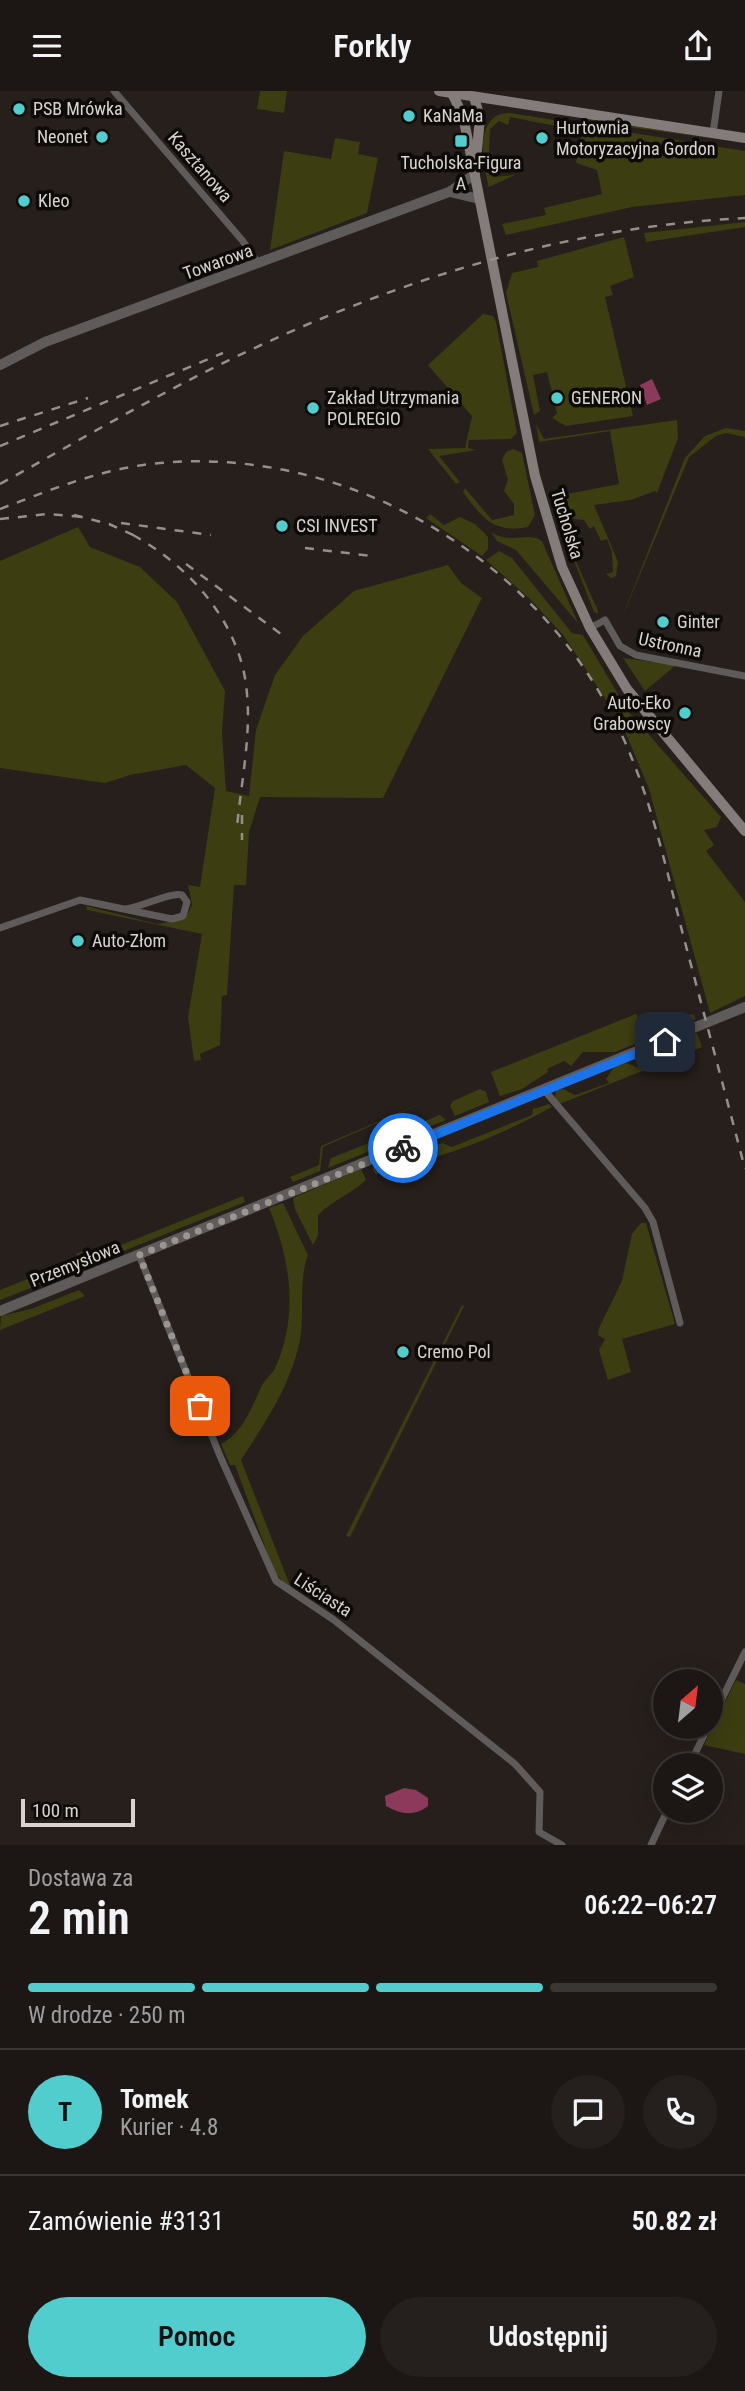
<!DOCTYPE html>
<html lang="pl">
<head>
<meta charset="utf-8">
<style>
  :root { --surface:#1c1714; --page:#25201d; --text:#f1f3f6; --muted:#a09fa0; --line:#3a3634; --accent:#52cdcd }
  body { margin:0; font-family:"Roboto Condensed",sans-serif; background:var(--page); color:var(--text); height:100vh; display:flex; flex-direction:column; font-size:26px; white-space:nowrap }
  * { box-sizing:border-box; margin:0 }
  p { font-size:23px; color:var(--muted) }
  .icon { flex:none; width:38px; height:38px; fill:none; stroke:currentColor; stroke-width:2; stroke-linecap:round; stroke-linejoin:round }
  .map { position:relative; height:1754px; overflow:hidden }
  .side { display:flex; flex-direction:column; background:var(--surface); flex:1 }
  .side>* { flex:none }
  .needle { width:46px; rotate:28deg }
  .buttons { position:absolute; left:653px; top:1578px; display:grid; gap:14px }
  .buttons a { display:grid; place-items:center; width:70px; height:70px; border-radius:50%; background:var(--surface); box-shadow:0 7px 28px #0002,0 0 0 2px var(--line); font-size:35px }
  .scale { position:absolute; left:21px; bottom:18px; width:114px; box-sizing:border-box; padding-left:7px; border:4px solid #d9d4d1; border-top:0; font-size:19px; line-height:24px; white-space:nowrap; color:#d9d4d1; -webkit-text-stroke:5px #0d0a08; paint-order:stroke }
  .pin { position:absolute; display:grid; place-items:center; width:60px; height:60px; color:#fff; margin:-30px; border-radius:14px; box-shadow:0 4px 10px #0006 }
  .courier { position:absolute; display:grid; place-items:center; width:70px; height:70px; margin:-35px; border:5px solid #1a73e8; border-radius:50%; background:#fff; color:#222; box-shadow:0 2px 9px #0007 }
  .head em { font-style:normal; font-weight:600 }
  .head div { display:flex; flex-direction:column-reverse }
  .head { display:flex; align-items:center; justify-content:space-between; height:119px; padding:0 28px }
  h1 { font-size:46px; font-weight:600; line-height:52px }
  .bar { display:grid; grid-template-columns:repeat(4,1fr); gap:10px 7px; align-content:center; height:84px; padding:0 28px }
  .bar i { height:9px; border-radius:5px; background:var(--line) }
  .bar .current { background:var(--accent) }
  .bar p { grid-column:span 4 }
  .line { display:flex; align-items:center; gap:18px; padding:0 28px; border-top:2px solid var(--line) }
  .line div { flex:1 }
  .round { display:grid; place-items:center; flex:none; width:74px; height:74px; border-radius:37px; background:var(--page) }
  .cta { display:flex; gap:14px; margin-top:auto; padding:14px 28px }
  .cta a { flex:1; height:80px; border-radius:42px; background:var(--accent); color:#111; font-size:28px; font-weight:600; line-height:80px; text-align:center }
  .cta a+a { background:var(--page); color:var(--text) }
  header { display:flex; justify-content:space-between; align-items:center; height:91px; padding:0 28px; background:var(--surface); font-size:32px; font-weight:600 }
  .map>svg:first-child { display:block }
  .green { fill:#3c3d11 }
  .water { fill:#8c3a5b }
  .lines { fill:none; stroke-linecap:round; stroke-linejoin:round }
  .minor { stroke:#605b5b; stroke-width:7 }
  .tertiary { stroke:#605b5b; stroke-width:10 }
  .secondary { stroke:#847c7b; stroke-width:10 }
  .rail { stroke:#95908c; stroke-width:2.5; stroke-dasharray:9 9; stroke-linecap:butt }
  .done { stroke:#9a9591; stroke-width:7; stroke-dasharray:0 12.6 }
  .route { stroke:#1a73e8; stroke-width:9 }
  .poi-dot { fill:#52cdcd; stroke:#0d0a08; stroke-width:2.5 }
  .labels { text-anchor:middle; stroke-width:7; stroke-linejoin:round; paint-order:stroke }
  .poi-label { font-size:18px; fill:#d9d4d1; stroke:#0d0a08; text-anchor:start }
  .street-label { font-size:18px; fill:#d9d4d1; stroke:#0d0a08 }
</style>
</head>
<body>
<header><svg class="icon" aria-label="menu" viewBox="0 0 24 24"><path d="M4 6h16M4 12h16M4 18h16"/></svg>Forkly<svg class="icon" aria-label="share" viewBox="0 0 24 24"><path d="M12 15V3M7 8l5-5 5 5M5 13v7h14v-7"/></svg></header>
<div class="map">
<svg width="745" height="1754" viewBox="0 0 745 1754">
  <rect width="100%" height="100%" fill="#261f1b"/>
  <!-- green -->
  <g class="green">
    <polygon points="260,0 287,0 284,22 257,18"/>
    <path d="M 510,22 L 579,33 L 571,38 L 510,26 L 508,34 L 499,30 L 490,38 L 489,63 L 493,64 L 494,81 L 491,83 L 493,86 L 515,84 L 489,96 C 482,73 474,21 510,22 Z"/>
    <polygon points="588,28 724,49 585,30"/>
    <polygon points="584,34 745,60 745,104 632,116 506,144 502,133 546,124 544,117 602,103 597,79 576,72"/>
    <polygon points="335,47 360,51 358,63 378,67 367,122 270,159 284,60 331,68"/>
    <polygon points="745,131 745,136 646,151 644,142"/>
    <polygon points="624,146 634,186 610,195 613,204 605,206 633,325 566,335 552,327 557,322 547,281 533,284 540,320 534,324 506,202 512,182 538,176 537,170"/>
    <polygon points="483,223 493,225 496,231 517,342 511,348 469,349 468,357 476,359 439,365 460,391 456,393 428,358 465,357 472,325 428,274"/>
    <polygon points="677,329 678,347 657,402 655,400 631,409 594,414 618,471 616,485 611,487 606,483 613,481 612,461 607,448 601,450 594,435 590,438 584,429 556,426 551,406 619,393 610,340 539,351 536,333 544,348"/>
    <polygon points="726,337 745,340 745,346 726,342 716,345 689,366 619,534 685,367 705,345"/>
    <path d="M 513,358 L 522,362 L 535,424 L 528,436 C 494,443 482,427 463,401 L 465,397 L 492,429 L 514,424 L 514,413 L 504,400 L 508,389 L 502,369 L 506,361 Z"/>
    <polygon points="430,423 444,434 460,426 475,433 488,446 488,458 482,465 426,427"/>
    <polygon points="78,436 90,456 140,476 177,511 225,600 222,642 226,700 249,705 256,639 275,584 303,545 354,500 448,474 461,492 482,507 383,707 260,706 249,741 246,794 234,794 227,904 222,905 220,954 200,963 201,969 194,970 188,926 202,843 87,819 86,815 157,833 185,828 192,814 188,794 200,796 215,697 186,674 130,684 105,692 0,677 0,470"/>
    <polygon points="562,439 598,520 598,523 594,521"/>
    <path d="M 491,441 C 511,454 527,440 542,450 L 578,532 L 516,459 L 497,450 Z"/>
    <polygon points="499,460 512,467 572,542 583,544 628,620 721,726 717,736 704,739 714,754 706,760 745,811 745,905 710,922 649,698 622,633 564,545 530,508 486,469"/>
    <polygon points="623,567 676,574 645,600"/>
    <polygon points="636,923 645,936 693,923 696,928 615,961 583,961 571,975 564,970 547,978 548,981 522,998 500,1005 491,981"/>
    <polygon points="697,942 702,956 560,1013 555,1007 556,999 563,998 575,1004 609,992 606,988 614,976 626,972 637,976 672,962 667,959 671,953"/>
    <polygon points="480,998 486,1001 489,1011 455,1025 450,1015 453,1010"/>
    <polygon points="436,1006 323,1056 320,1080 293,1091 290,1086 319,1074 321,1055"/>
    <path d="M 549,1013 L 552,1016 C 500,1045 442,1068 383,1079 L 376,1084 L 372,1078 L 381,1071 L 402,1068 L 442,1052 L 452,1056 L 532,1024 L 533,1018 Z"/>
    <polygon points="440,1024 446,1029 328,1077 331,1067"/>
    <path d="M 361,1078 L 366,1089 C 351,1103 333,1109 318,1124 L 318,1144 L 313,1154 L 295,1118 L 293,1107 Z"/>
    <polygon points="243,1105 245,1111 84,1176 76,1163 83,1160 86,1168"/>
    <path d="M 283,1112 L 308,1164 C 298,1190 305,1222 300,1249 C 290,1296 266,1330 241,1369 L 291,1497 L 314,1511 L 287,1496 L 274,1480 L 235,1374 L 230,1374 L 221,1353 C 242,1343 252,1316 261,1296 C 264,1289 273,1283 276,1275 C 299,1222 290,1168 269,1117 Z"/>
    <polygon points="641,1132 646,1132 675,1233 622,1248 631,1281 608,1289 599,1259 605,1248 598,1244 599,1237 622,1190 632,1143"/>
    <polygon points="70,1171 72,1181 0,1209 0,1199"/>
    <polygon points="79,1199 85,1205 0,1239 1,1225 31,1218"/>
    <polygon points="462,1214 464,1215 350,1446 346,1445"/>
    <polygon points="736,1589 745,1593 745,1663 704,1654"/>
  </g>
  <!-- water -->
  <g class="water">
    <polygon points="652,288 661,308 647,314 640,294"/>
    <path d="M 404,1697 L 416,1699 L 428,1707 L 428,1715 C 414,1726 400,1723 386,1715 L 385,1705 Z"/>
  </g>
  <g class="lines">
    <!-- minor -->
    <g class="minor">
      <polyline points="114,0 242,149 259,173"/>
      <polyline points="713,42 719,0"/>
      <polyline points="590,537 605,529 620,555 636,564 745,585"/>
      <path d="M 0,837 L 80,809 L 172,828 L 183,825 L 187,811 L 182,804 C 172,800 142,816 126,818"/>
      <polyline points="545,1000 645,1117 653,1131 680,1232"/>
      <polyline points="139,1164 220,1365 276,1490 334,1529 515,1673 540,1701 539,1741 562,1754"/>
      <polyline points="710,1632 745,1561"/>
      <polyline points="689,1675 708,1636"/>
      <polyline points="651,1754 667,1720"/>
    </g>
    <!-- tertiary -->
    <g class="tertiary">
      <polyline points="450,101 479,108"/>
      <polyline points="0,274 45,251 449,101 475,83"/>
      <polyline points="0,1220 745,916"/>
    </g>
    <!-- secondary -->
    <g class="secondary">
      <polyline points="439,0 745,47"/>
      <polyline points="452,2 463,25 535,385 562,476 590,537 627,598 745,740"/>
      <polyline points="474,6 480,27 475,80"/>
    </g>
    <!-- rail -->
    <g class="rail">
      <polyline points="0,335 88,307"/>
      <polyline points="0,355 223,262"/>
      <path d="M 0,393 C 73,353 144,311 219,274 C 384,193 560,136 745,127"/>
      <path d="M 0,418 C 53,398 103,377 160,372 C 348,355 537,467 618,636 C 649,700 664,768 681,836 C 702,916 724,997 745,1078"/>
      <polyline points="74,424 109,433 140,447"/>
      <polyline points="0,428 48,423 83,426"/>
      <polyline points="121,432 211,444"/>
      <path d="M 133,444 C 191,476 242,534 247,603 C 251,646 241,693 237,736"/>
      <polyline points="305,457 372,465"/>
      <polyline points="186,473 285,546"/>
      <polyline points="242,724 242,749"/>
    </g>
  </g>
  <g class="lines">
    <!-- done -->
    <polyline class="done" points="200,1315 139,1164 403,1057"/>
    <!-- route -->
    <polyline class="route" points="403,1057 665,951"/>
  </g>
  <!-- markers -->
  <g class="poi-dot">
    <circle cx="19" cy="18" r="7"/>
    <circle cx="409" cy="25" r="7"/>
    <circle cx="102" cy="46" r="7"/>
    <circle cx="542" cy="47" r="7"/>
    <rect x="454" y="43" width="14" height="14" rx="3.5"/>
    <circle cx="24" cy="110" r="7"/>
    <circle cx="557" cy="307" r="7"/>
    <circle cx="313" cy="317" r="7"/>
    <circle cx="282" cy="435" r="7"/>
    <circle cx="663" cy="531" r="7"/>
    <circle cx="685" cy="622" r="7"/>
    <circle cx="78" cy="850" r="7"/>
    <circle cx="403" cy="1261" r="7"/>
  </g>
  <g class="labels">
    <!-- poi labels -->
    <g class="poi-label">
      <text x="33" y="24">PSB Mrówka</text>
      <text x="423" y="31">KaNaMa</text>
      <text x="556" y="43">Hurtownia<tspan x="556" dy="21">Motoryzacyjna Gordon</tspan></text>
      <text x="88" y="52" text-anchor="end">Neonet</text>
      <text x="461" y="78" text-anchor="middle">Tucholska-Figura<tspan x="461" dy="21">A</tspan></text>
      <text x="38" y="116">Kleo</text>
      <text x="327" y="313">Zakład Utrzymania<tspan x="327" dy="21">POLREGIO</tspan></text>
      <text x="571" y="313">GENERON</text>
      <text x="296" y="441">CSI INVEST</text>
      <text x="677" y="537">Ginter</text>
      <text x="671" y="618" text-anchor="end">Auto-Eko<tspan x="671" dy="21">Grabowscy</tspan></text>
      <text x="92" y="856">Auto-Złom</text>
      <text x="417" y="1267">Cremo Pol</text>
    </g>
    <!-- street labels -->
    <g class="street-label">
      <text transform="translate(200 76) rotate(49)" y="6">Kasztanowa</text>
      <text transform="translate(218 171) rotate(-20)" y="6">Towarowa</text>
      <text transform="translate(567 433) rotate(73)" y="6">Tucholska</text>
      <text transform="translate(670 554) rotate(12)" y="6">Ustronna</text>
      <text transform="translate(75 1173) rotate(-22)" y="6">Przemysłowa</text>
      <text transform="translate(323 1504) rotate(33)" y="6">Liściasta</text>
    </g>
  </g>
</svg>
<div class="buttons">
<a><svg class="needle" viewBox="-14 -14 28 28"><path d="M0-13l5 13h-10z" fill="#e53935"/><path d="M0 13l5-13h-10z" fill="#a09fa0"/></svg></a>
<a><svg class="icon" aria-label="layers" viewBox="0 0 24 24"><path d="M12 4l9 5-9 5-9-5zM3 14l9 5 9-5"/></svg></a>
</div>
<div class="scale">100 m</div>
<div class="pin" style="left:200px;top:1315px;background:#ea580c"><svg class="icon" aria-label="bag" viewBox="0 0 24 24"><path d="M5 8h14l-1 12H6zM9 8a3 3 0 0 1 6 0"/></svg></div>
<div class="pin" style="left:665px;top:951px;background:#1f2937"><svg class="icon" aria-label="home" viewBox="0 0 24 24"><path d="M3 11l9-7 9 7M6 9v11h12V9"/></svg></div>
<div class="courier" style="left:403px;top:1057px"><svg class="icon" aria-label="bike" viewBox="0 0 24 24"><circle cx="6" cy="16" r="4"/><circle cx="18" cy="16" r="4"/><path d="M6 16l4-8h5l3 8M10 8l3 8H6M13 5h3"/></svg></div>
</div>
<section class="side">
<div class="head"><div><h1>2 min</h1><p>Dostawa za</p></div><em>06:22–06:27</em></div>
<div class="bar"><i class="current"></i><i class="current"></i><i class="current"></i><i></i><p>W drodze · 250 m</p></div>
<div class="line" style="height:126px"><b class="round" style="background:var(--accent);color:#111">T</b><div><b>Tomek</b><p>Kurier · 4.8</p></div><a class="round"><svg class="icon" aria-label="chat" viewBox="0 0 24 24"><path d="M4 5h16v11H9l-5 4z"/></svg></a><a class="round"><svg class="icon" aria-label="phone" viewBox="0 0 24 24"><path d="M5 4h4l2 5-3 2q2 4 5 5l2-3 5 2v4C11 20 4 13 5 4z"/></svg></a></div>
<div class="line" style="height:91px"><div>Zamówienie #3131</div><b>50.82 zł</b></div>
<div class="cta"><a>Pomoc</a><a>Udostępnij</a></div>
</section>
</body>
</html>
